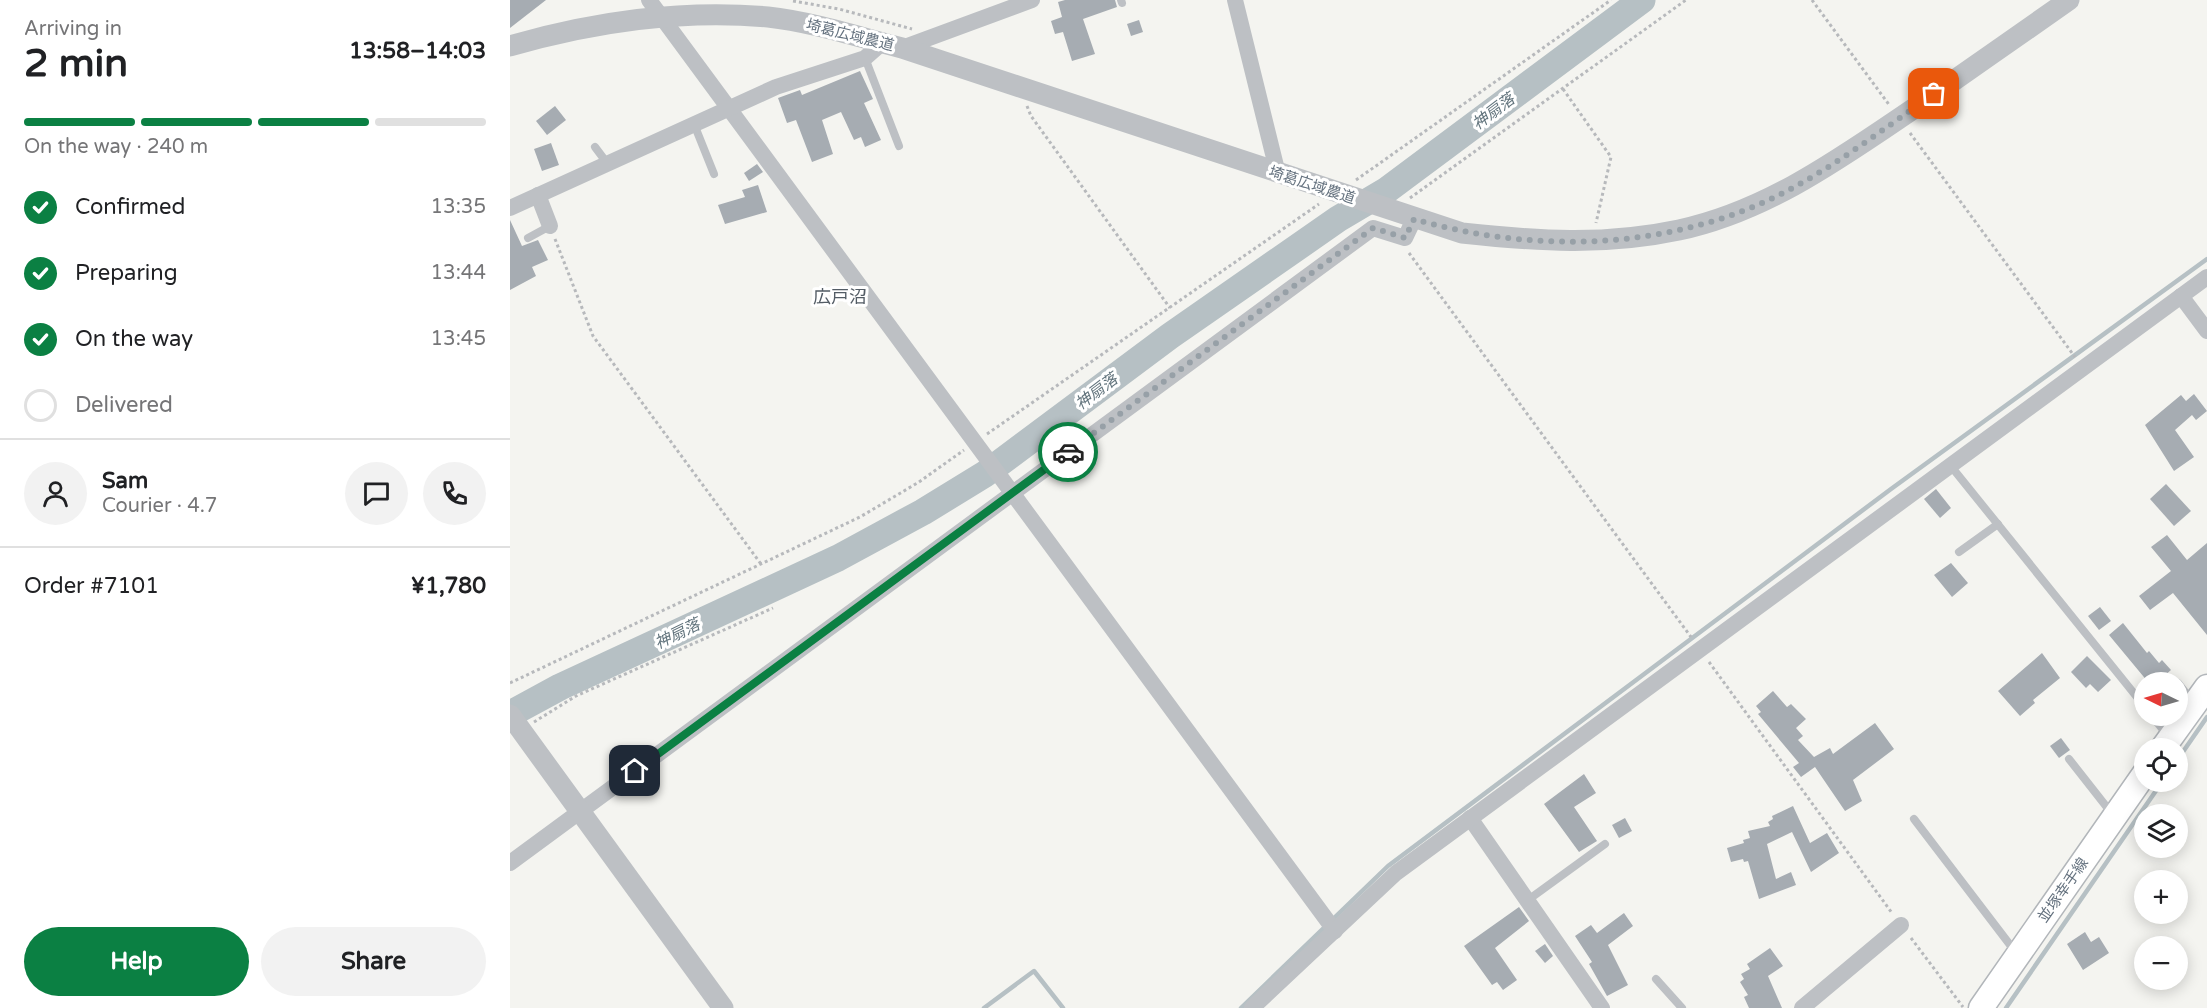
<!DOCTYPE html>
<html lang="en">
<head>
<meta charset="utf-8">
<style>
  :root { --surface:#fff; --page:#f2f2f2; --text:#202124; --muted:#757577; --line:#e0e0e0; --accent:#0b8043 }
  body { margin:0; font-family:"Varela Round","Noto Sans JP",sans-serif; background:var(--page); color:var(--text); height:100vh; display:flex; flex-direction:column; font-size:22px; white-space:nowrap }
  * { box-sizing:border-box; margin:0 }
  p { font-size:20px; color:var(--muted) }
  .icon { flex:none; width:33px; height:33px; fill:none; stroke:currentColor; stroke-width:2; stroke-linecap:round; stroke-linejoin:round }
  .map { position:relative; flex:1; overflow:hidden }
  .panel { display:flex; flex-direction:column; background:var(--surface); width:510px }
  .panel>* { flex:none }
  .needle { width:39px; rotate:275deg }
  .tools { position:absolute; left:1624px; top:672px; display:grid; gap:12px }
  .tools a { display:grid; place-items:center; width:54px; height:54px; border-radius:50%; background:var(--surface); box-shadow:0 3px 15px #0003; font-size:30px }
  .pin { position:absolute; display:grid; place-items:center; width:51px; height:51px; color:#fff; margin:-26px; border-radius:12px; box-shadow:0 3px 9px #0006 }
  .courier { position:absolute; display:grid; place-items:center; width:60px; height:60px; margin:-30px; border:4px solid #0b8043; border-radius:50%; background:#fff; color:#222; box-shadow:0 2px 8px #0007 }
  .headline em { font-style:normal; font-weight:700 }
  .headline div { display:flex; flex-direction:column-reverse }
  .headline { display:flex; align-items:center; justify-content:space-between; height:102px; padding:0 24px }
  h1 { font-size:39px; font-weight:700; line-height:45px }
  .bar { display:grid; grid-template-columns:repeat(4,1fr); gap:9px 6px; align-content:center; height:72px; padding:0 24px }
  .bar i { height:8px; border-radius:4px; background:var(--line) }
  .bar .selected { background:var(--accent) }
  .bar p { grid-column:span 4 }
  .line { display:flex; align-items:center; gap:15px; padding:0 24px; border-top:2px solid var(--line) }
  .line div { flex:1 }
  .round { display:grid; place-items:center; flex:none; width:63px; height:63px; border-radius:32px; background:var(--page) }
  ol { padding:0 24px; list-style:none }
  li { display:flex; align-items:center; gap:18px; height:66px }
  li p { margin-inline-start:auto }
  li .icon { padding:6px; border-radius:50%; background:var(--accent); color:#fff; stroke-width:4 }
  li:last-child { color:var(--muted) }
  li i { width:33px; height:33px; border:3px solid var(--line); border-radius:50% }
  .cta { display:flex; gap:12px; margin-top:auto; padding:12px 24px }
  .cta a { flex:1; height:69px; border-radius:36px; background:var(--accent); color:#fff; font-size:24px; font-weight:700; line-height:69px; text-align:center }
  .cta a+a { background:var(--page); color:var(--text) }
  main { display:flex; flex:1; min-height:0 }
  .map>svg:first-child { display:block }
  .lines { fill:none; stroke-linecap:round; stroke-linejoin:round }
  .stream { stroke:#b6c0c4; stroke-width:4.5 }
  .river { stroke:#b6c0c4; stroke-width:27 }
  .building { fill:#a6acb2 }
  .secondary-casing { stroke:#b2b6ba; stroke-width:27 }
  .path { stroke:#b7b9bc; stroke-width:3; stroke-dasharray:3 3; stroke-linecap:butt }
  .service { stroke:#bdc0c4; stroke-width:8 }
  .minor { stroke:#bdc0c4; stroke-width:16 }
  .tertiary { stroke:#bdc0c4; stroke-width:21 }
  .secondary { stroke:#fff; stroke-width:24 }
  .done { stroke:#97a0a7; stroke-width:6; stroke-dasharray:0 10.8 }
  .route { stroke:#0b8043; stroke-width:8 }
  .labels { text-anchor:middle; stroke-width:6; stroke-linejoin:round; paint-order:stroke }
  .street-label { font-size:15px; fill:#65727f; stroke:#fff }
  .water-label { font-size:16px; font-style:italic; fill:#61737c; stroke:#fff }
  .quarter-label { font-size:18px; fill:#535c65; stroke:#fff }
</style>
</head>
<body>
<main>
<section class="panel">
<div class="headline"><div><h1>2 min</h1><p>Arriving in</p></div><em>13:58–14:03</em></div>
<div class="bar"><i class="selected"></i><i class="selected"></i><i class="selected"></i><i></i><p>On the way · 240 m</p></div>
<ol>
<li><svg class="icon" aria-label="check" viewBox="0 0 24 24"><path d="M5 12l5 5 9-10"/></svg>Confirmed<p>13:35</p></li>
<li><svg class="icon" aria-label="check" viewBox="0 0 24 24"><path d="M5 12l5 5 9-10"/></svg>Preparing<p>13:44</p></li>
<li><svg class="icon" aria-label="check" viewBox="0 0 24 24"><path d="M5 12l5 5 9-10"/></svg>On the way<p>13:45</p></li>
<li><i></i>Delivered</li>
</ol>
<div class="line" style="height:108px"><a class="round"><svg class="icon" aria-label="person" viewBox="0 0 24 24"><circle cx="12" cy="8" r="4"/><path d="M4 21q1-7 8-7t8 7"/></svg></a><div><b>Sam</b><p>Courier · 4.7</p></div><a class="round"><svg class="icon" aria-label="chat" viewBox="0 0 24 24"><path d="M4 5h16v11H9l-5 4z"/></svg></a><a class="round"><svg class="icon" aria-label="phone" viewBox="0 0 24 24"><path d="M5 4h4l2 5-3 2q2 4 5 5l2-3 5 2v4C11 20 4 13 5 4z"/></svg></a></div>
<div class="line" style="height:78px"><div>Order #7101</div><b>¥1,780</b></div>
<div class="cta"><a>Help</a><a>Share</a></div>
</section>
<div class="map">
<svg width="1697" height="1008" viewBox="0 0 1697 1008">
  <rect width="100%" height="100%" fill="#f4f4f0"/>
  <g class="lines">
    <!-- stream -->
    <g class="stream">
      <polyline points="1668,759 1697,717"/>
      <polyline points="474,1008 524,971 553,1008"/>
      <polyline points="731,1008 878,866 1381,489 1697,259"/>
      <polyline points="1496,1008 1652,782"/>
    </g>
    <!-- river -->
    <polyline class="river" points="0,714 50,687 328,558 413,512 475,474 660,336 828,219 877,190 1132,0"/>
  </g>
  <!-- building -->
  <g class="building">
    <polygon points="0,0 36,0 0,28"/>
    <polygon points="555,0 605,0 607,7 573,19 585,54 562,61 553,32 545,34 541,21 552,17 548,2"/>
    <polygon points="629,20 633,32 621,36 617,24"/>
    <polygon points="350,71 363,99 354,103 371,140 355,147 351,137 344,140 331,112 312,120 323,154 302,162 286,120 277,123 268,98 290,90 292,95"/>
    <polygon points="45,106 56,120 37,135 26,121"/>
    <polygon points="41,143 49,165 32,171 24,149"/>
    <polygon points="247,164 253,172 239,181 234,173"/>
    <polygon points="248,185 257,212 215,224 208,205 235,197 232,190"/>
    <polygon points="0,220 12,246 28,240 38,260 22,267 26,276 0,290"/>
    <polygon points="1684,394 1697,411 1686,420 1682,415 1665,430 1684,457 1664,471 1635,425 1671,395 1676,401"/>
    <polygon points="1656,484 1681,511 1664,526 1640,499"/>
    <polygon points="1426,489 1441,508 1430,518 1414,499"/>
    <polygon points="1657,535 1677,560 1697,543 1697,635 1663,593 1640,610 1629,596 1661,571 1641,547"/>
    <polygon points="1441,563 1458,583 1442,597 1424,575"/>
    <polygon points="1590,607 1601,621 1589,630 1578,616"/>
    <polygon points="1613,623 1637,653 1639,651 1649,663 1652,660 1661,670 1654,676 1660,682 1638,682 1599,635"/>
    <polygon points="1532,653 1550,678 1523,700 1525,703 1510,716 1488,691"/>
    <polygon points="1577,656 1601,680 1588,692 1580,684 1576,688 1561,672"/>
    <polygon points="1263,691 1277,707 1281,704 1296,719 1286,728 1293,736 1288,740 1304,757 1320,748 1323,754 1365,723 1384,749 1343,780 1352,801 1335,811 1305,767 1291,777 1283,767 1289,763 1248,714 1251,712 1246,706"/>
    <polygon points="1551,738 1560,750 1549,758 1540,746"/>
    <polygon points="1074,774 1086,793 1064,807 1087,841 1069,852 1034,804"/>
    <polygon points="1283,806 1300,843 1317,833 1329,853 1301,872 1282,832 1257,844 1266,879 1281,872 1286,885 1249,899 1238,861 1234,862 1233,859 1221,862 1217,848 1234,843 1233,840 1240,838 1238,831 1260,826 1258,822 1263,819 1262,816"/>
    <polygon points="1115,818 1122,831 1109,838 1102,825"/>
    <polygon points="1009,907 1019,921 985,948 1007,980 993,990 987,982 982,985 954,946"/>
    <polygon points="1114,913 1123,926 1098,945 1118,985 1097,996 1079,964 1082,962 1065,936 1081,925 1087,933"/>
    <polygon points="1575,932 1581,942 1589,937 1599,953 1573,970 1557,944"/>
    <polygon points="1035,944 1043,956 1035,963 1025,951"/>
    <polygon points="1260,948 1273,966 1258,976 1272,1008 1239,1008 1234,997 1238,995 1230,982 1234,979 1231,974 1240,969 1237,964"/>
  </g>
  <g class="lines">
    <!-- secondary casing -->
    <g class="secondary-casing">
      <g id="secondary">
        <polyline points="1653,748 1697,687"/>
        <polyline points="1471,1008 1635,773"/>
      </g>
    </g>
    <!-- path -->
    <g class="path">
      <polyline points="1302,0 1380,106"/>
      <polyline points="283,1 329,9 402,29"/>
      <polyline points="1053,89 1101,157 1086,223"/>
      <polyline points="517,106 521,116 660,308"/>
      <polyline points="1400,133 1565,357"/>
      <polyline points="846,180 1101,0"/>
      <polyline points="900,198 1176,0"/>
      <polyline points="45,239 83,336 251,564"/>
      <polyline points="899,253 1181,637"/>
      <polyline points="477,434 809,204"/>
      <polyline points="1199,662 1382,913"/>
      <polyline points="0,683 350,517 409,482 454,450"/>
      <polyline points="24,722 66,696 263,608"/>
      <polyline points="1401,938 1453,1007"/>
    </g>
    <!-- service -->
    <g class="service">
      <polyline points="611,0 612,3"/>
      <polyline points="355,58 389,146"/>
      <polyline points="184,124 204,174"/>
      <polyline points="85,147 97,163"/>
      <polyline points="18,238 40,226"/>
      <polyline points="1440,465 1635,707"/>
      <polyline points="1449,552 1488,524"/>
      <polyline points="1668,683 1683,702"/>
      <polyline points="1642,716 1658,736"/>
      <polyline points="1559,759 1603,815"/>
      <polyline points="1404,819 1507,954"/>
      <polyline points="1018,900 1095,844"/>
      <polyline points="1146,979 1172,1008"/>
    </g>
    <!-- minor -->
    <g class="minor">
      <polyline points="139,0 825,931"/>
      <polyline points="725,0 768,174"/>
      <polyline points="392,48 522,0"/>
      <polyline points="28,195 40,226"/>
      <polyline points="0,208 266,87 355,58 372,43"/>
      <polyline points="1671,296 1697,331"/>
      <polyline points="960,818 1092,1008"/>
      <polyline points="0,863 863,228 895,238 904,219"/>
      <polyline points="742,1008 886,873 1697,277"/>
      <polyline points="1292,1008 1391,925"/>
    </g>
    <!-- tertiary -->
    <g class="tertiary">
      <path d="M 0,46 C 82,22 173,9 258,17 C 303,22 348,37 392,48 L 952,233 C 1027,241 1094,246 1169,230 C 1258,211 1332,157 1406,107 C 1457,71 1508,36 1559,0"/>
      <polyline points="0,715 213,1008"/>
    </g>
    <!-- secondary -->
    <use href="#secondary" class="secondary"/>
  </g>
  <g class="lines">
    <!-- done -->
    <path class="done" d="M 558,452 L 863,228 L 895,238 L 904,219 C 1014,251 1135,251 1243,207 C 1308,180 1366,134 1424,94"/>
    <!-- route -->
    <polyline class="route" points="125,771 558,452"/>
  </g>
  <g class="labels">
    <!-- street labels -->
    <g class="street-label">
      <text transform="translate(340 35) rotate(14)" y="5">埼葛広域農道</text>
      <text transform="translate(802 185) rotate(18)" y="5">埼葛広域農道</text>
      <text transform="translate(1553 890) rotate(-55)" y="5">並塚幸手線</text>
    </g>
    <!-- water labels -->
    <g class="water-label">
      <text transform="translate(983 111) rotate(-37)" y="6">神扇落</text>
      <text transform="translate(586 391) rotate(-37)" y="6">神扇落</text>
      <text transform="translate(167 633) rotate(-26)" y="6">神扇落</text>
    </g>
    <!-- quarter labels -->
    <g class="quarter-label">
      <text x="330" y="303">広戸沼</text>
    </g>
  </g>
</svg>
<div class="tools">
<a><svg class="needle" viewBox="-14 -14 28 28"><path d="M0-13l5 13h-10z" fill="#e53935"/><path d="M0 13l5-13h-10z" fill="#757577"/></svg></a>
<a><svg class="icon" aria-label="locate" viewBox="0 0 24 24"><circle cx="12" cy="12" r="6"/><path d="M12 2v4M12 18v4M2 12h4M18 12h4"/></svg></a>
<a><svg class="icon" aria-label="layers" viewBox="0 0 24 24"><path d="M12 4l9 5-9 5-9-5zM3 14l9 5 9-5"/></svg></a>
<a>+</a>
<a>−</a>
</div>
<div class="pin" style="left:1424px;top:94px;background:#ea580c"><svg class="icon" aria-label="bag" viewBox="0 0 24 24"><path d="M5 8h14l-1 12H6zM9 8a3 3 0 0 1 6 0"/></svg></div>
<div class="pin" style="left:125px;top:771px;background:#1f2937"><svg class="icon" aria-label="home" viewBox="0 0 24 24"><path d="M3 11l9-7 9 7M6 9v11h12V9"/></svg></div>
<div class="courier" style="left:558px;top:452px"><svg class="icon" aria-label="car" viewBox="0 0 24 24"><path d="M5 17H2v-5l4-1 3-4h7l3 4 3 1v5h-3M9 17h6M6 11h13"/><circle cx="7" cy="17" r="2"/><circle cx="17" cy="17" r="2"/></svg></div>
</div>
</main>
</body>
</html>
